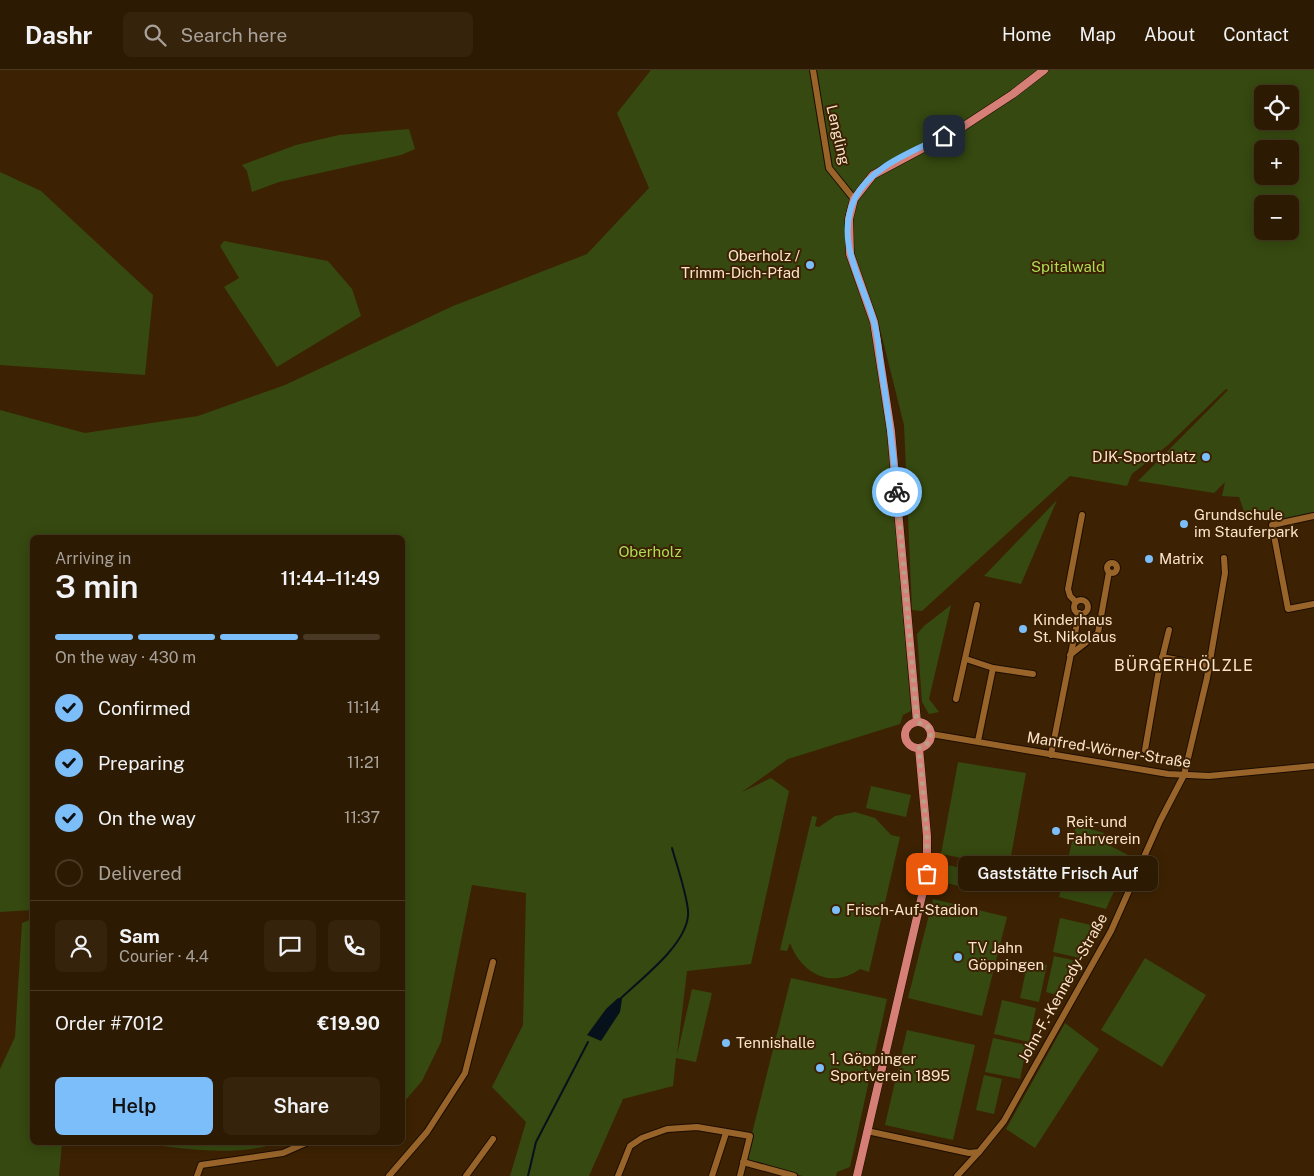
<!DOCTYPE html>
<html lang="en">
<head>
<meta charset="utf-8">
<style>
  :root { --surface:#2d1a02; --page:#35230c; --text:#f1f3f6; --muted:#a7a199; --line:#483824; --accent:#7cbef9 }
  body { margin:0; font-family:"Public Sans",sans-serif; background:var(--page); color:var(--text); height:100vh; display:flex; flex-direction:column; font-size:19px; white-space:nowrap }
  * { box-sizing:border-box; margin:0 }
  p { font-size:16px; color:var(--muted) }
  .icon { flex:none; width:28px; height:28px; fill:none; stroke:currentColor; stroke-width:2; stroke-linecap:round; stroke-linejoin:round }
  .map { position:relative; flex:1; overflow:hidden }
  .sheet { position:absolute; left:30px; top:465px; width:375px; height:610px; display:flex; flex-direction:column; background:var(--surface); border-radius:8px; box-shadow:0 2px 12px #0003,0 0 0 1px var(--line) }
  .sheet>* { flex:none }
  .controls { position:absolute; left:1254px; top:15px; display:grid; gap:10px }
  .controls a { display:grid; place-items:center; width:45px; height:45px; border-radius:8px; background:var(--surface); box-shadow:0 2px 12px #0003,0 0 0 1px var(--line); font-size:25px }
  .pin { position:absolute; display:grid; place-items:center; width:42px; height:42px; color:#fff; margin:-21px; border-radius:10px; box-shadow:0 2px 8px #0006 }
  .courier { position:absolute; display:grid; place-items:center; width:50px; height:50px; margin:-25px; border:4px solid #7cbef9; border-radius:50%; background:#fff; color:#222; box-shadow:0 1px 6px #0007 }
  .bubble { position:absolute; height:35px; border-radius:8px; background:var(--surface); box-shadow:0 2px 12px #0003,0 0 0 1px var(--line); font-size:16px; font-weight:600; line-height:35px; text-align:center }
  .headline em { font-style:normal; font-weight:600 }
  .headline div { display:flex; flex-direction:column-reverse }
  .headline { display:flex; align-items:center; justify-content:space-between; height:85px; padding:0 25px }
  h1 { font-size:32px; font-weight:600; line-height:38px }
  .bar { display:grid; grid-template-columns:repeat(4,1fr); gap:8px 5px; align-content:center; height:60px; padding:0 25px }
  .bar i { height:6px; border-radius:4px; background:var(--line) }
  .bar .current { background:var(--accent) }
  .bar p { grid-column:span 4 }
  .line { display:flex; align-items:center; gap:12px; padding:0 25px; border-top:1px solid var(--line) }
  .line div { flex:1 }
  .round { display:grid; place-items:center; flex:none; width:52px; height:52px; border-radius:8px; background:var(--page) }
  ol { padding:0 25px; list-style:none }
  li { display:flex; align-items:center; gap:15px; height:55px }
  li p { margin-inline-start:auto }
  li .icon { padding:5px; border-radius:50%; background:var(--accent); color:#111; stroke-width:4 }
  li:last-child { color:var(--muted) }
  li i { width:28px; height:28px; border:2px solid var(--line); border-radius:50% }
  .action { display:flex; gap:10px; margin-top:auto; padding:10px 25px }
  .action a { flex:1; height:58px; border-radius:8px; background:var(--accent); color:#111; font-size:20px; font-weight:600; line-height:58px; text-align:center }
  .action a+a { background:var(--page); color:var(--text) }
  header { display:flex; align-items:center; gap:30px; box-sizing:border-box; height:70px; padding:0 25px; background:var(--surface); border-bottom:1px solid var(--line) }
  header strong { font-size:24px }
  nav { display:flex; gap:28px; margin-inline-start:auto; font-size:18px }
  .search { width:350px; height:45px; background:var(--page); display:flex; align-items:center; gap:12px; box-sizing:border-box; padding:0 18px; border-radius:8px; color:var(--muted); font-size:19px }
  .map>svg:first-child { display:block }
  .green { fill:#364910; fill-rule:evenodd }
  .water { fill:#06111c }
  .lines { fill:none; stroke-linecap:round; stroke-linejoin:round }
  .stream { stroke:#06111c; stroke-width:2 }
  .minor-casing { stroke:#1d0d00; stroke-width:8 }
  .major-casing { stroke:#1d0d00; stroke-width:9 }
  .minor { stroke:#98642a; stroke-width:6 }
  .major { stroke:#d67f77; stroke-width:8 }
  .done { stroke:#b89f85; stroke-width:5; stroke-dasharray:0 9 }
  .route { stroke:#7cbef9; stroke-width:6 }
  .poi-dot { fill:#7cbef9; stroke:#3c2202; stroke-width:2 }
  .labels { text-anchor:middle; stroke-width:4; stroke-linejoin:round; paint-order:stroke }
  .street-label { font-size:15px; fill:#fbe3cc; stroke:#3c2202 }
  .poi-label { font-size:15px; fill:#fbe3cc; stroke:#3c2202; text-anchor:start }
  .park-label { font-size:15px; fill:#addd54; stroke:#3c2202 }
  .neighbourhood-label { font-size:16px; letter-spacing:1px; fill:#fbe3cc; stroke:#3c2202 }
</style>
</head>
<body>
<header>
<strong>Dashr</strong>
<div class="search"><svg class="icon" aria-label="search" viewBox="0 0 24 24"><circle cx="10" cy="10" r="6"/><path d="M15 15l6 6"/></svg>Search here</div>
<nav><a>Home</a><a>Map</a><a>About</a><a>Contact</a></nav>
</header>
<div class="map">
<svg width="1314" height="1106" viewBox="0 0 1314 1106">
  <rect width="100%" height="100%" fill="#3c2202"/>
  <!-- green -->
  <g class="green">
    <path d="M 651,0 L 1314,0 L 1314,445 L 1284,450 L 1282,443 L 1247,450 L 1239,427 L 1222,426 L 1225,412 L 1214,423 L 1138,411 L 1228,320 L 1226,319 L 1168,375 L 1132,404 L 1127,416 L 1070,406 L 922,541 L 912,540 L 904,355 L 878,251 L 853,182 L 851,168 L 853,148 L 858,130 L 851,126 L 845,145 L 846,183 L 874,263 L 888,366 L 911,641 L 903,645 L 900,654 L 788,689 L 742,722 L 771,708 L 789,721 L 751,894 L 687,901 L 677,985 L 692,919 L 712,923 L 696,992 L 676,988 L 673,1016 L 623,1029 L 589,1106 L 510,1106 L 526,1052 L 492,1017 L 523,955 L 526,823 L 472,815 L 441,972 L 422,1011 L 403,1033 L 402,468 L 32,468 L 32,840 L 0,842 L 0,340 L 85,363 L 198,346 L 285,315 L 453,236 L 587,184 L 649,118 L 617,43 ZM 1262,24 L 1290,24 L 1290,51 L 1262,51 ZM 1262,79 L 1290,79 L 1290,106 L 1262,106 ZM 1262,134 L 1290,134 L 1290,161 L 1262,161 Z"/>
    <polygon points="409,59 415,79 401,85 279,112 252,122 247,101 242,95 296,75 339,65"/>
    <polygon points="0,102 41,121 153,225 145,305 0,295"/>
    <polygon points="224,171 328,191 352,219 361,246 277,297 224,217 239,208 220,176"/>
    <polygon points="1057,430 1021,514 984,506"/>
    <polygon points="951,535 929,629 939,642 929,644 922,632 917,564 924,556"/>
    <polygon points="958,692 1026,703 1009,797 941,784"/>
    <polygon points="871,716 911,725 906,747 866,738"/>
    <path d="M 855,742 L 875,748 L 891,765 L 900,767 L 869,902 L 860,899 C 831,920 801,903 790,873 L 787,881 L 780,880 L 812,746 L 817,747 L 815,756 L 819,757 L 835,746 Z"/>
    <polygon points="1076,755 1104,763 1103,772 1130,786 1106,839 1059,827"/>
    <polygon points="943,794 974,801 970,819 939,811"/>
    <polygon points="933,829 1007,847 982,946 908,928"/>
    <polygon points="1060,848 1091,855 1084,889 1053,882"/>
    <polygon points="32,849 32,1072 62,1073 59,1106 0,1106 0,999 15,967 22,853"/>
    <polygon points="1054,886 1073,890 1064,927 1046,922"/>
    <polygon points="1145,888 1206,925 1162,997 1101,960"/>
    <polygon points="1028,891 1047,895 1039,932 1020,928"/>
    <polygon points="791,908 887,929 850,1097 837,1102 836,1106 803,1106 745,1091"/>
    <polygon points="1002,930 1036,938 1029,972 994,964"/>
    <polygon points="1065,953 1099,979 1035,1078 1006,1059"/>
    <polygon points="907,960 975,975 953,1070 885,1055"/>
    <polygon points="993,968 1027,975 1020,1009 985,1002"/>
    <polygon points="984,1005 1002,1009 994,1044 976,1040"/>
    <path d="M 140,1073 L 278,1073 C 233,1087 186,1079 140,1073 Z"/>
  </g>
  <!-- water -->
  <polygon class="water" points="618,928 622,929 620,942 601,971 587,965 606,939"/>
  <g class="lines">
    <!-- stream -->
    <g class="stream">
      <path d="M 620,929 C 642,908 685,876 688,846 C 690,833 676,793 672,778"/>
      <polyline points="528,1106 536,1072 588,972"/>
    </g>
    <!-- minor casing -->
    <g class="minor-casing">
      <g id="minor">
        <polyline points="813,0 829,98 854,129"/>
        <polyline points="1314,446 1272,455 1288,539 1314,534"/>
        <circle cx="1112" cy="498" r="5"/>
        <circle cx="1081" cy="537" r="7"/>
        <polyline points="1076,532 1070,526 1068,519 1082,445"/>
        <polyline points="1070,585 1098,563 1109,502"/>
        <polyline points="1162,587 1208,596"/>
        <polyline points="966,589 993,598 978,671"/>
        <polyline points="993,598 1033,604"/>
        <polyline points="956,629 977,535"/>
        <polyline points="931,664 1168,704 1209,706 1314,696"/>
        <polyline points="1145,680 1158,605 1169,560"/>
        <polyline points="1051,685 1079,543"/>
        <polyline points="867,1061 969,1083 979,1082 1004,1051 1111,861 1160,751 1184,705 1207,608 1225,503 1224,488"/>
        <polyline points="743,1092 794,1106"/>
        <polyline points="197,1106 201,1095 283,1083 308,1072"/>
        <polyline points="389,1106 427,1062 465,1003 493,892"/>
        <polyline points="466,1106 493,1069"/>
        <polyline points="618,1106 630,1076 642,1068 667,1059 697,1057 750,1066 740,1106"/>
        <polyline points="712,1106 726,1063"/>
        <polyline points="957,1106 979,1082"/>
      </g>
    </g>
    <!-- major casing -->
    <g class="major-casing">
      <g id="major">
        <polyline points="917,652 891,361 874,252 850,184 849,149 854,129 873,105 961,58 1013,24 1044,0"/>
        <circle cx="918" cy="665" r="13"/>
        <polyline points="857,1106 927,804 927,766 919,678"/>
      </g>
    </g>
    <!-- minor -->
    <use href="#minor" class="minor"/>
    <!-- major -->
    <use href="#major" class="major"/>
  </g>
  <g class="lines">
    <!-- done -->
    <polyline class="done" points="897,422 917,652 928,657 931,664 928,673 919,678 927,766 927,804"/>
    <!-- route -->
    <path class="route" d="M 897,422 C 893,380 888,339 881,297 C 879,282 878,266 874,252 C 863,212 834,171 855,128 C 871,96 914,81 944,66"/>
  </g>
  <!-- markers -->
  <g class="poi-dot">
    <circle cx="810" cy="195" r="5"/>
    <circle cx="1206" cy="387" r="5"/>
    <circle cx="1184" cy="454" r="5"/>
    <circle cx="1149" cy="489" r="5"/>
    <circle cx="1023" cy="559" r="5"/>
    <circle cx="1056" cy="761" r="5"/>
    <circle cx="836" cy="840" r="5"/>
    <circle cx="958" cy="887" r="5"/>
    <circle cx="726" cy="973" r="5"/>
    <circle cx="820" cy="998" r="5"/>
  </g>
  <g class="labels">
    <!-- street labels -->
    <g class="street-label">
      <text transform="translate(838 65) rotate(77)" y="5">Lengling</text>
      <text transform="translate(1109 680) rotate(9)" y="5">Manfred-Wörner-Straße</text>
      <text transform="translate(1063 918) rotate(-61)" y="5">John-F.-Kennedy-Straße</text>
    </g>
    <!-- poi labels -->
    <g class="poi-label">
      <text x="800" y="191" text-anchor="end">Oberholz /<tspan x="800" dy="17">Trimm-Dich-Pfad</tspan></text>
      <text x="1196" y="392" text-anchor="end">DJK-Sportplatz</text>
      <text x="1194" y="450">Grundschule<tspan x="1194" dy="17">im Stauferpark</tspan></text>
      <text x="1159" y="494">Matrix</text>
      <text x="1033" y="555">Kinderhaus<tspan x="1033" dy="17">St. Nikolaus</tspan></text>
      <text x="1066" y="757">Reit- und<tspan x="1066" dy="17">Fahrverein</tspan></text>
      <text x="846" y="845">Frisch-Auf-Stadion</text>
      <text x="968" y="883">TV Jahn<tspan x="968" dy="17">Göppingen</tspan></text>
      <text x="736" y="978">Tennishalle</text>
      <text x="830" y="994">1. Göppinger<tspan x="830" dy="17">Sportverein 1895</tspan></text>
    </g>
    <!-- park labels -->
    <g class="park-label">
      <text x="1068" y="202">Spitalwald</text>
      <text x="650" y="487">Oberholz</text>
    </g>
    <!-- neighbourhood labels -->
    <g class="neighbourhood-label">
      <text x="1184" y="601">BÜRGERHÖLZLE</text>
    </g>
  </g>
</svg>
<div class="controls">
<a><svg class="icon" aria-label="locate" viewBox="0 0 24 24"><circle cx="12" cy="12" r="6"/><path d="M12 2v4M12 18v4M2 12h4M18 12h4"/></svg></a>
<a>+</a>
<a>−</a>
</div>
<div class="pin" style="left:927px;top:804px;background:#ea580c"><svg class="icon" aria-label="bag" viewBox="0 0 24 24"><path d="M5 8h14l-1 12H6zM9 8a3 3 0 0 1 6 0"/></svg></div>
<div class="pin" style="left:944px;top:66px;background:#1f2937"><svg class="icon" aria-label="home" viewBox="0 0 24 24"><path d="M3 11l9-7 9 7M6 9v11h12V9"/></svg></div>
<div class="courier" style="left:897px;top:422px"><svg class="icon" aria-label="bike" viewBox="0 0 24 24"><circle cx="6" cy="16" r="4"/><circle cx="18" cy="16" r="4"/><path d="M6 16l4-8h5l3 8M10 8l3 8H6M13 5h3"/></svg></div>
<div class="bubble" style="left:958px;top:786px;width:200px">Gaststätte Frisch Auf</div>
<section class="sheet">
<div class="headline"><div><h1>3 min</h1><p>Arriving in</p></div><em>11:44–11:49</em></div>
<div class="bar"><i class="current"></i><i class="current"></i><i class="current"></i><i></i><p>On the way · 430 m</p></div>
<ol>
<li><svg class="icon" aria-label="check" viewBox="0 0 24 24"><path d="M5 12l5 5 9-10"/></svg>Confirmed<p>11:14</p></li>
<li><svg class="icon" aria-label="check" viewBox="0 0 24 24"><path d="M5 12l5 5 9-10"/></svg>Preparing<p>11:21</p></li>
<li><svg class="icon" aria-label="check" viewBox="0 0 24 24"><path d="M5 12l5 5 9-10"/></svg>On the way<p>11:37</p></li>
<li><i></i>Delivered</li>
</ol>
<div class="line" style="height:90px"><a class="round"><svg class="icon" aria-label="person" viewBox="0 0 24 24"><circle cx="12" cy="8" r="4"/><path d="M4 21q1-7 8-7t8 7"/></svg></a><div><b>Sam</b><p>Courier · 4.4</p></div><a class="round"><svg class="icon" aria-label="chat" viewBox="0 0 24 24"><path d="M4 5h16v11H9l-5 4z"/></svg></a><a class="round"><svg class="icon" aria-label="phone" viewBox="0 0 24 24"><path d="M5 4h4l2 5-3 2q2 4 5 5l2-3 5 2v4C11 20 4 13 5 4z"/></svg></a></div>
<div class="line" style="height:65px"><div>Order #7012</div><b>€19.90</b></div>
<div class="action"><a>Help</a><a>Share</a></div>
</section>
</div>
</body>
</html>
